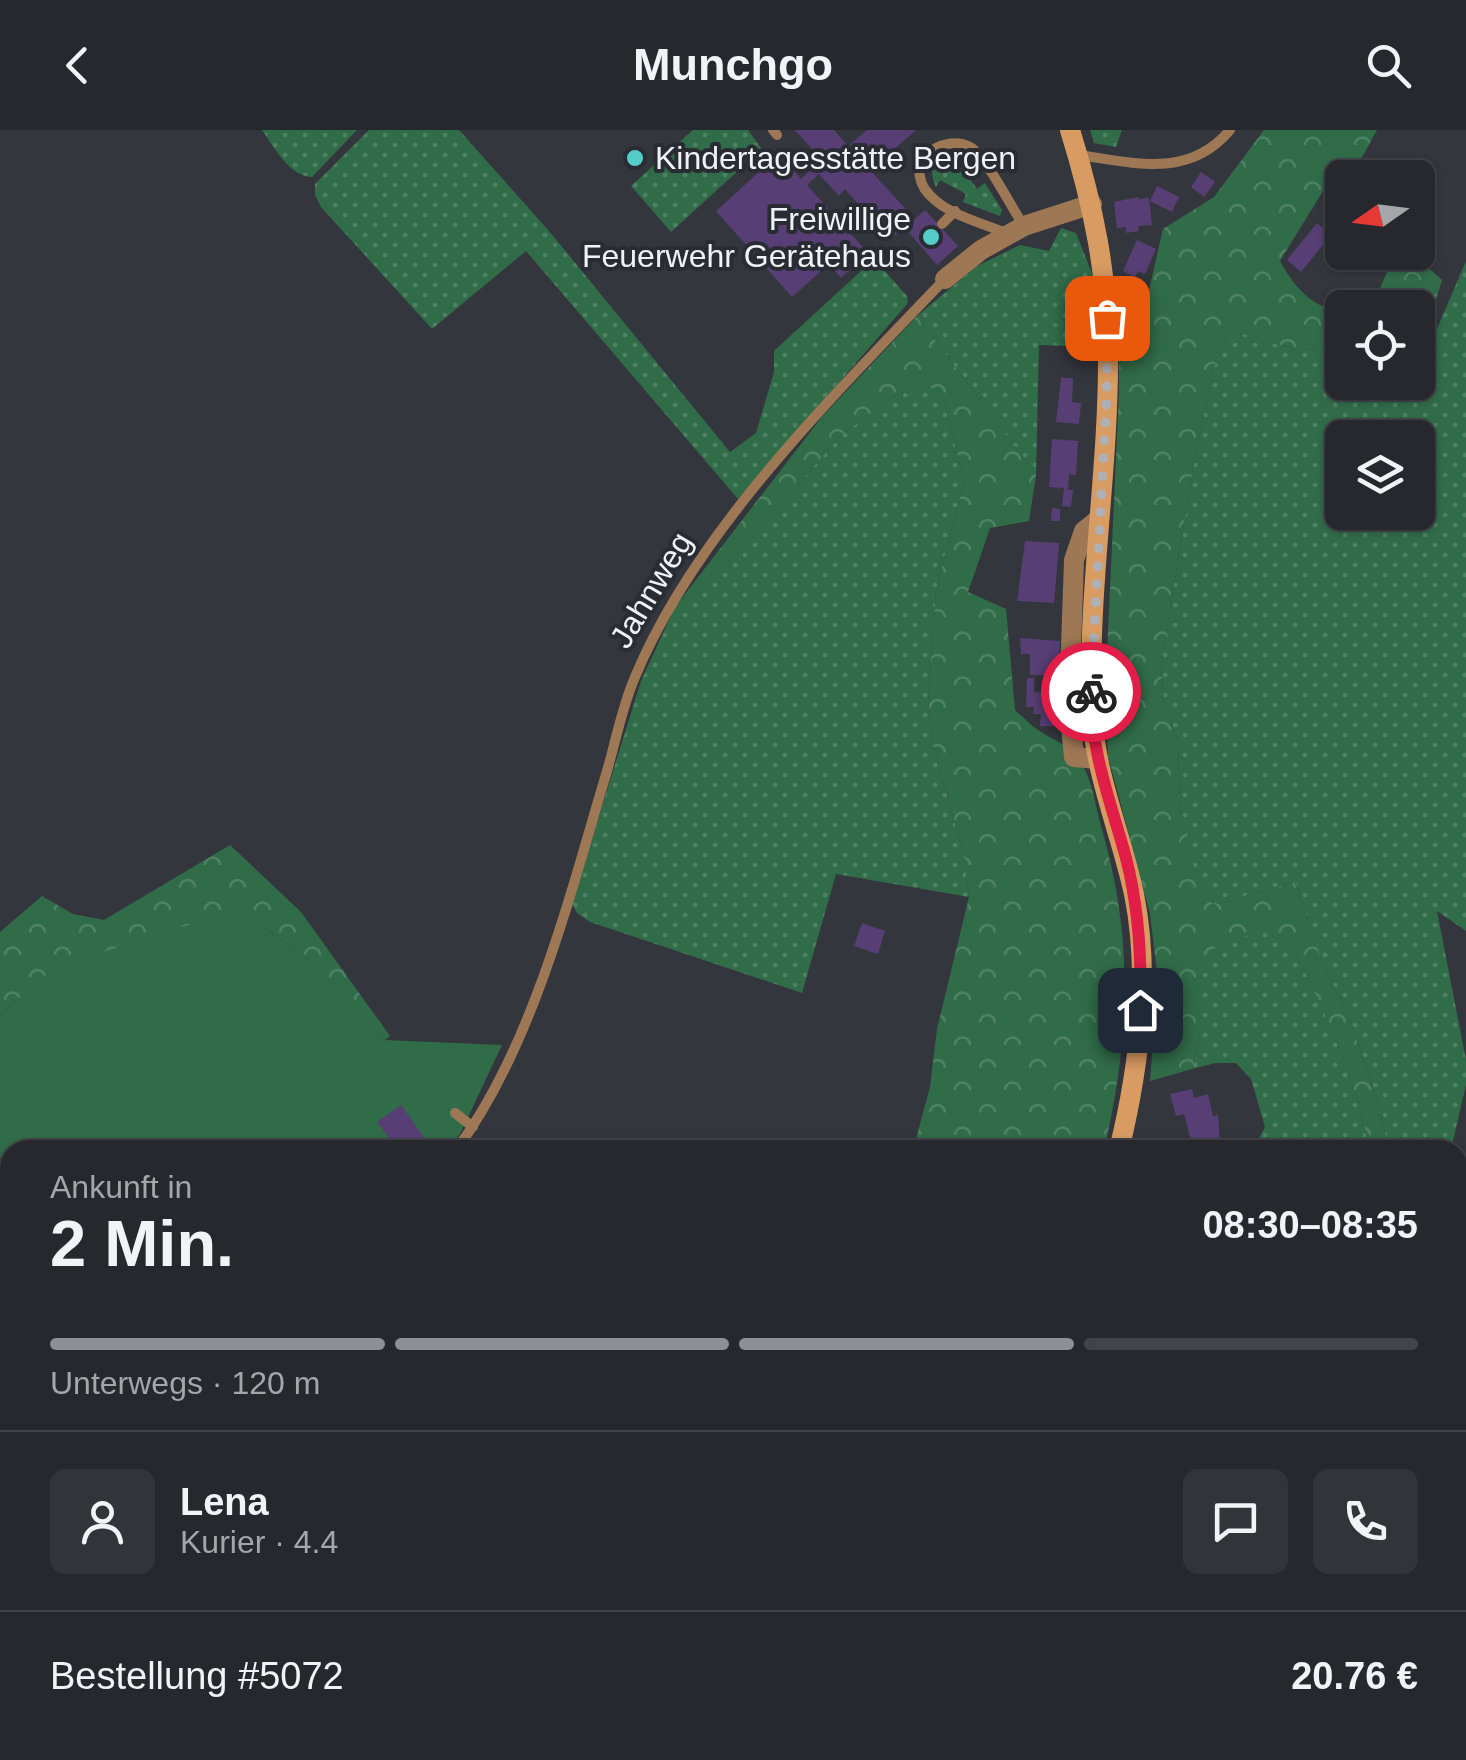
<!DOCTYPE html>
<html lang="de">
<head>
<meta charset="utf-8">
<style>
  :root { --surface:#27282e; --page:#33343a; --text:#f1f3f6; --muted:#a4a6aa; --line:#43444a; --accent:#8c9099 }
  body { margin:0; font-family:Helvetica,sans-serif; background:var(--page); color:var(--text); height:100vh; display:flex; flex-direction:column; font-size:38px; white-space:nowrap }
  * { box-sizing:border-box; margin:0 }
  p { font-size:32px; color:var(--muted) }
  .icon { flex:none; width:55px; height:55px; fill:none; stroke:currentColor; stroke-width:2; stroke-linecap:round; stroke-linejoin:round }
  .map { position:relative; flex:1; overflow:hidden }
  .drawer { position:absolute; left:0px; top:1010px; width:1468px; height:620px; display:flex; flex-direction:column; background:var(--surface); border-radius:30px 30px 0 0; box-shadow:0 2px 8px #0004,0 0 0 2px var(--line) }
  .drawer>* { flex:none }
  .needle { width:65px; rotate:256deg }
  .buttons { position:absolute; left:1325px; top:30px; display:grid; gap:20px }
  .buttons a { display:grid; place-items:center; width:110px; height:110px; border-radius:15px; background:var(--surface); box-shadow:0 2px 8px #0004,0 0 0 2px var(--line); font-size:50px }
  .pin { position:absolute; display:grid; place-items:center; width:85px; height:85px; color:#fff; margin:-42px; border-radius:20px; box-shadow:0 5px 15px #0006 }
  .courier { position:absolute; display:grid; place-items:center; width:100px; height:100px; margin:-50px; border:8px solid #e11d48; border-radius:50%; background:#fff; color:#222; box-shadow:0 2px 12px #0007 }
  .summary em { font-style:normal; font-weight:700 }
  .summary div { display:flex; flex-direction:column-reverse }
  .summary { display:flex; align-items:center; justify-content:space-between; height:170px; padding:0 50px }
  h1 { font-size:65px; font-weight:700; line-height:75px }
  .bar { display:grid; grid-template-columns:repeat(4,1fr); gap:15px 10px; align-content:center; height:120px; padding:0 50px }
  .bar i { height:12px; border-radius:8px; background:var(--line) }
  .bar .active { background:var(--accent) }
  .bar p { grid-column:span 4 }
  .line { display:flex; align-items:center; gap:25px; padding:0 50px; border-top:2px solid var(--line) }
  .line div { flex:1 }
  .round { display:grid; place-items:center; flex:none; width:105px; height:105px; border-radius:15px; background:var(--page) }
  header { display:flex; justify-content:space-between; align-items:center; height:130px; padding:0 50px; background:var(--surface); font-size:45px; font-weight:700 }
  .map>svg:first-child { display:block }
  .grass { fill:url(#grass-dots); fill-rule:evenodd }
  .forest { fill:url(#forest-crowns) }
  .wetland { fill:url(#wetland-marsh) }
  .cemetery { fill:url(#cemetery-stones) }
  .pitch { fill:#316c49 }
  .lines { fill:none; stroke-linecap:round; stroke-linejoin:round }
  .stream { stroke:#011f24; stroke-width:5 }
  .river { stroke:#011f24; stroke-width:32 }
  .building { fill:#573f76 }
  .lane { stroke:#9e7855; stroke-width:10 }
  .street { stroke:#9e7855; stroke-width:20 }
  .secondary { stroke:#d89b62; stroke-width:20 }
  .done { stroke:#aeb0b5; stroke-width:10; stroke-dasharray:0 18 }
  .route { stroke:#e11d48; stroke-width:12 }
  .poi-dot { fill:#54cdc8; stroke:#2a2c33; stroke-width:4 }
  .labels { text-anchor:middle; stroke-width:8; stroke-linejoin:round; paint-order:stroke }
  .poi-label { font-size:32px; fill:#f0f2f6; stroke:#2a2c33; text-anchor:start }
  .street-label { font-size:32px; fill:#f0f2f6; stroke:#2a2c33 }
</style>
</head>
<body>
<header><svg class="icon" aria-label="back" viewBox="0 0 24 24"><path d="M15 5l-7 7 7 7"/></svg>Munchgo<svg class="icon" aria-label="search" viewBox="0 0 24 24"><circle cx="10" cy="10" r="6"/><path d="M15 15l6 6"/></svg></header>
<div class="map">
<svg width="1466" height="1630" viewBox="0 0 1466 1630">
  <defs>
    <pattern id="grass-dots" width="8" height="8" patternUnits="userSpaceOnUse" patternTransform="scale(2.5)"><rect width="8" height="8" fill="#316c49"/><path d="M2 2h.1M6 6h.1" fill="none" stroke="#4f8164" stroke-width="1.8" stroke-linecap="round"/></pattern>
    <pattern id="forest-crowns" width="20" height="18" patternUnits="userSpaceOnUse" patternTransform="scale(2.5)"><rect width="20" height="18" fill="#316c49"/><path d="M2 6a3 3 0 1 1 6 0M12 15a3 3 0 1 1 6 0" fill="none" stroke="#4f8164"/></pattern>
    <pattern id="wetland-marsh" width="20" height="14" patternUnits="userSpaceOnUse" patternTransform="scale(2.5)"><rect width="20" height="14" fill="#316c49"/><path d="M1 5h8M5 5V1M11 12h8M15 12V8" fill="none" stroke="#4f8164"/></pattern>
    <pattern id="cemetery-stones" width="16" height="16" patternUnits="userSpaceOnUse" patternTransform="scale(2.5)"><rect width="16" height="16" fill="#316c49"/><path d="M2 7V4a2 2 0 0 1 4 0v3zM10 15v-3a2 2 0 0 1 4 0v3z" fill="#4f8164"/></pattern>
  </defs>
  <rect width="100%" height="100%" fill="#34363d"/>
  <!-- grass -->
  <g class="grass">
    <path d="M 262,0 L 357,0 L 312,47 C 289,46 274,17 262,0 Z"/>
    <polygon points="369,0 459,0 549,101 730,322 756,303 774,242 774,221 874,129 907,166 908,173 738,369 526,121 432,199 321,77 315,65 315,54"/>
    <polygon points="693,0 748,0 762,19 671,102 631,56"/>
    <polygon points="1090,0 1122,0 1116,17 1094,13"/>
    <path d="M 953,21 L 965,27 L 958,33 L 977,59 L 985,53 L 1002,80 L 1000,86 L 963,72 L 966,64 L 940,50 L 936,57 C 928,39 932,26 953,21 Z"/>
    <polygon points="1061,98 1076,103 1093,146 1096,217 1039,215 1036,345 917,186 977,136 1020,115 1049,121"/>
    <path d="M 1466,131 L 1466,801 L 1437,781 L 1466,930 L 1466,954 L 1451,1020 L 1389,1020 L 1376,966 L 1349,888 L 1322,831 L 1295,752 L 1213,775 L 1191,732 L 1180,679 L 1178,611 L 1164,575 L 1161,535 L 1195,327 L 1216,228 L 1239,202 C 1274,215 1306,224 1342,218 L 1342,252 L 1418,252 L 1418,218 L 1428,220 ZM 1342,308 L 1418,308 L 1418,382 L 1342,382 Z"/>
    <polygon points="930,257 944,271 964,352 936,460 928,571 934,618 964,726 969,767 836,744 802,863 590,792 577,783 572,773 641,551 675,477 740,421 841,305 896,265"/>
    <path d="M 1259,800 L 1292,814 C 1323,880 1357,948 1369,1020 L 1253,1020 L 1265,997 L 1251,949 L 1236,933 L 1215,933 L 1192,939 L 1201,896 L 1201,846 L 1215,817 Z"/>
    <polygon points="1466,1089 1466,1565 1458,1576 1458,1097"/>
    <polygon points="10,1280 10,1387 0,1370 0,1288"/>
    <path d="M 335,1620 L 417,1620 C 393,1629 368,1630 343,1630 Z"/>
    <polygon points="1071,1620 1411,1620 1397,1630 1065,1630"/>
  </g>
  <!-- forest -->
  <g class="forest">
    <path d="M 1264,0 L 1377,0 L 1351,47 L 1342,48 L 1342,60 L 1326,56 L 1280,131 C 1292,154 1314,181 1342,180 L 1342,218 C 1306,224 1274,215 1240,203 L 1216,228 L 1195,327 L 1161,535 L 1164,575 L 1178,611 L 1180,679 L 1192,732 L 1213,775 L 1295,752 L 1322,831 L 1349,888 L 1376,966 L 1389,1020 L 1369,1020 C 1357,948 1323,881 1292,814 L 1260,801 L 1215,817 L 1201,846 L 1201,896 L 1192,939 L 1150,951 L 1158,850 L 1150,784 L 1108,626 L 1105,566 L 1119,263 L 1118,174 L 1147,169 L 1163,99 L 1214,67 Z"/>
    <polygon points="1395,123 1412,123 1442,150 1426,203 1418,218 1418,178 1367,177 1378,163"/>
    <path d="M 917,186 L 1036,345 L 1029,391 L 990,398 L 968,462 L 1006,479 L 1015,580 C 1023,587 1030,594 1038,600 C 1056,612 1074,616 1084,638 C 1093,655 1096,678 1101,696 C 1134,808 1130,908 1104,1020 L 913,1020 L 930,957 L 937,899 L 969,767 L 964,726 L 934,618 L 928,571 L 936,460 L 964,352 L 944,271 L 930,257 L 896,265 L 841,305 L 740,421 L 675,477 L 821,288 Z"/>
    <polygon points="230,715 301,782 390,906 385,910 306,827 263,797 56,837 0,885 0,802 42,766 73,784 104,790"/>
    <polygon points="499,1620 674,1620 665,1630 513,1630"/>
  </g>
  <!-- wetland -->
  <polygon class="wetland" points="1466,1586 1466,1630 1415,1630 1428,1620 1458,1620 1458,1596"/>
  <!-- cemetery -->
  <polygon class="cemetery" points="417,1620 499,1620 513,1630 399,1630 399,1627"/>
  <!-- pitch -->
  <polygon class="pitch" points="223,784 263,797 306,827 385,910 502,915 460,1004 447,1020 10,1020 10,1280 0,1288 0,885 56,837"/>
  <g class="lines">
    <!-- stream -->
    <g class="stream">
      <polyline points="1458,1592 1466,1582"/>
      <polyline points="1409,1630 1423,1620"/>
    </g>
    <!-- river -->
    <g class="river">
      <polyline points="1458,1065 1466,1059"/>
      <polyline points="1015,1630 1020,1620"/>
    </g>
  </g>
  <!-- building -->
  <g class="building">
    <polygon points="795,0 834,0 848,16 867,0 916,0 870,40 913,87 890,110 845,59 839,66 819,44 807,55 868,123 841,148 829,134 792,167 716,81 779,24 801,49 822,30"/>
    <polygon points="1201,42 1215,52 1204,67 1191,57"/>
    <polygon points="1157,56 1179,67 1172,82 1150,71"/>
    <polygon points="1331,63 1342,72 1341,79 1327,69"/>
    <polygon points="1138,67 1139,69 1149,68 1152,95 1138,96 1139,101 1126,103 1126,97 1117,98 1114,72"/>
    <polygon points="925,80 958,116 937,135 905,98"/>
    <polygon points="1317,93 1331,105 1301,142 1287,130"/>
    <polygon points="1137,110 1156,119 1145,144 1138,141 1135,147 1123,141"/>
    <polygon points="1061,248 1073,248 1072,272 1081,273 1079,294 1056,292"/>
    <polygon points="1052,309 1078,311 1076,345 1069,344 1068,360 1073,360 1071,377 1062,376 1064,358 1049,357"/>
    <polygon points="1052,378 1060,379 1060,391 1051,391"/>
    <polygon points="1025,411 1059,413 1054,473 1017,471"/>
    <polygon points="1020,508 1060,511 1059,536 1048,536 1048,545 1030,545 1030,524 1021,524"/>
    <polygon points="1027,548 1034,548 1034,562 1058,563 1057,596 1040,596 1041,584 1033,584 1034,577 1026,577"/>
    <polygon points="862,793 885,801 878,824 854,816"/>
    <polygon points="1192,959 1194,968 1208,964 1213,986 1218,985 1220,1013 1193,1019 1184,984 1176,986 1170,964"/>
    <polygon points="401,975 428,1013 418,1020 372,1020 389,1008 377,992"/>
    <polygon points="45,1620 67,1620 69,1628 47,1630"/>
    <polygon points="771,1620 806,1620 817,1630 782,1630"/>
    <polygon points="860,1620 905,1620 919,1630 869,1630 859,1623"/>
    <polygon points="975,1620 1008,1620 1004,1630 971,1630"/>
  </g>
  <g class="lines">
    <!-- lane -->
    <g class="lane">
      <polyline points="773,0 777,5"/>
      <path d="M 1079,25 C 1134,33 1189,49 1230,0"/>
      <polyline points="942,94 955,81"/>
      <path d="M 1006,103 C 984,94 954,86 936,71 C 895,38 940,0 972,18 C 991,35 1009,74 1024,96"/>
      <polyline points="455,983 473,997"/>
      <path d="M 456,1020 C 533,917 570,764 607,641 C 616,610 622,577 635,547 C 696,400 836,263 945,149"/>
      <polyline points="842,1620 854,1630"/>
    </g>
    <!-- street -->
    <g class="street">
      <polyline points="945,149 981,120 1024,96 1092,74"/>
      <polyline points="1098,629 1074,627 1069,576 1074,430 1084,401 1099,389"/>
    </g>
    <!-- secondary -->
    <g class="secondary">
      <path d="M 1070,0 C 1093,74 1108,146 1108,223 C 1109,342 1087,461 1092,580 C 1094,643 1121,703 1134,764 C 1151,848 1139,938 1119,1020"/>
      <polyline points="948,1630 951,1620"/>
    </g>
  </g>
  <g class="lines">
    <!-- done -->
    <polyline class="done" points="1091,562 1107,259 1107,188"/>
    <!-- route -->
    <path class="route" d="M 1091,562 C 1090,620 1111,673 1126,728 C 1139,779 1142,828 1140,880"/>
  </g>
  <!-- markers -->
  <g class="poi-dot">
    <circle cx="635" cy="28" r="10"/>
    <circle cx="931" cy="107" r="10"/>
  </g>
  <g class="labels">
    <!-- poi labels -->
    <g class="poi-label">
      <text x="655" y="39">Kindertagesstätte Bergen</text>
      <text x="911" y="100" text-anchor="end">Freiwillige<tspan x="911" dy="37">Feuerwehr Gerätehaus</tspan></text>
    </g>
    <!-- street labels -->
    <g class="street-label">
      <text transform="translate(651 460) rotate(-59)" y="11">Jahnweg</text>
    </g>
  </g>
</svg>
<div class="buttons">
<a><svg class="needle" viewBox="-14 -14 28 28"><path d="M0-13l5 13h-10z" fill="#e53935"/><path d="M0 13l5-13h-10z" fill="#a4a6aa"/></svg></a>
<a><svg class="icon" aria-label="locate" viewBox="0 0 24 24"><circle cx="12" cy="12" r="6"/><path d="M12 2v4M12 18v4M2 12h4M18 12h4"/></svg></a>
<a><svg class="icon" aria-label="layers" viewBox="0 0 24 24"><path d="M12 4l9 5-9 5-9-5zM3 14l9 5 9-5"/></svg></a>
</div>
<div class="pin" style="left:1107px;top:188px;background:#ea580c"><svg class="icon" aria-label="bag" viewBox="0 0 24 24"><path d="M5 8h14l-1 12H6zM9 8a3 3 0 0 1 6 0"/></svg></div>
<div class="pin" style="left:1140px;top:880px;background:#1f2937"><svg class="icon" aria-label="home" viewBox="0 0 24 24"><path d="M3 11l9-7 9 7M6 9v11h12V9"/></svg></div>
<div class="courier" style="left:1091px;top:562px"><svg class="icon" aria-label="bike" viewBox="0 0 24 24"><circle cx="6" cy="16" r="4"/><circle cx="18" cy="16" r="4"/><path d="M6 16l4-8h5l3 8M10 8l3 8H6M13 5h3"/></svg></div>
<section class="drawer">
<div class="summary"><div><h1>2 Min.</h1><p>Ankunft in</p></div><em>08:30–08:35</em></div>
<div class="bar"><i class="active"></i><i class="active"></i><i class="active"></i><i></i><p>Unterwegs · 120 m</p></div>
<div class="line" style="height:180px"><a class="round"><svg class="icon" aria-label="person" viewBox="0 0 24 24"><circle cx="12" cy="8" r="4"/><path d="M4 21q1-7 8-7t8 7"/></svg></a><div><b>Lena</b><p>Kurier · 4.4</p></div><a class="round"><svg class="icon" aria-label="chat" viewBox="0 0 24 24"><path d="M4 5h16v11H9l-5 4z"/></svg></a><a class="round"><svg class="icon" aria-label="phone" viewBox="0 0 24 24"><path d="M5 4h4l2 5-3 2q2 4 5 5l2-3 5 2v4C11 20 4 13 5 4z"/></svg></a></div>
<div class="line" style="height:130px"><div>Bestellung #5072</div><b>20.76 €</b></div>
</section>
</div>
</body>
</html>
